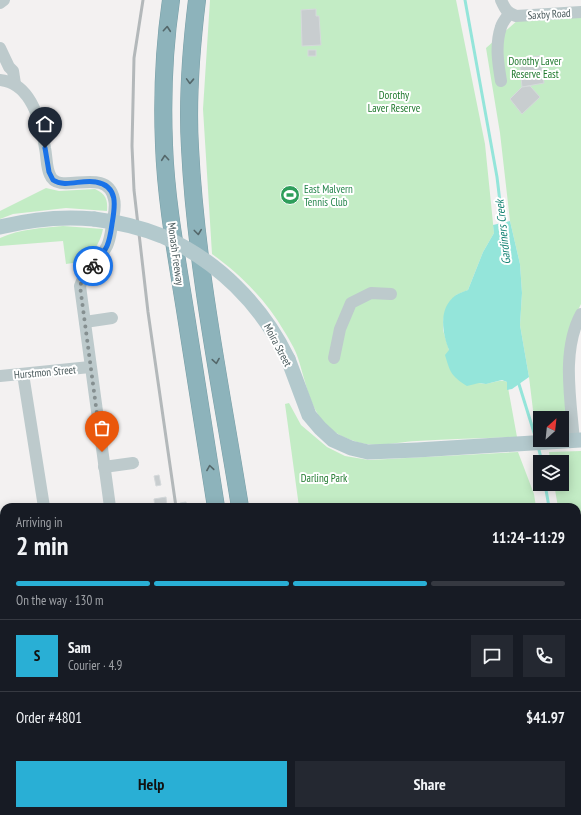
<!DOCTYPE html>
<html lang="en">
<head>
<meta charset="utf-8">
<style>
  :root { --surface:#171b24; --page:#242831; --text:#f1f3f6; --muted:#9ea1a6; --line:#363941; --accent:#29afd5 }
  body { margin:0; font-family:"PT Sans Narrow",sans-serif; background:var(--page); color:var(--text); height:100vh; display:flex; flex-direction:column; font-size:15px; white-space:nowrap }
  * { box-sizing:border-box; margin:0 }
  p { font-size:13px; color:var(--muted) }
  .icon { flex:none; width:22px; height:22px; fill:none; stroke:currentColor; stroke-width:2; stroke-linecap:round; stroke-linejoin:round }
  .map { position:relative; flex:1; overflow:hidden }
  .panel { position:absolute; left:0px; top:503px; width:581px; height:312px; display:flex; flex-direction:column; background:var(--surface); border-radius:12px 12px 0 0; box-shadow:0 2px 10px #0003 }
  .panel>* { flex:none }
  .needle { width:26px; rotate:27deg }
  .buttons { position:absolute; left:533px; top:411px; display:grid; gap:8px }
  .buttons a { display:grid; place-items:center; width:36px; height:36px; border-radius:0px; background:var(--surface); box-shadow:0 2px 10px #0003; font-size:20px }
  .pin { position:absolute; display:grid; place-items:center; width:34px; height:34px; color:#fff; margin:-41px -17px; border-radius:50% 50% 50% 0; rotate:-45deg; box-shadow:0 0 4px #0007 }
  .pin .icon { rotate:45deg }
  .courier { position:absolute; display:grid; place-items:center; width:40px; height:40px; margin:-20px; border:3px solid #1a73e8; border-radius:50%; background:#fff; color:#222; box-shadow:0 1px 5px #0007 }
  .headline em { font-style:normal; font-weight:600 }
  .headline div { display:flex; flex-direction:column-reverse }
  .headline { display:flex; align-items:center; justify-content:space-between; height:68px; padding:0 16px }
  h1 { font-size:26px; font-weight:600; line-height:30px }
  .bar { display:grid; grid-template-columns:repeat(4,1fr); gap:6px 4px; align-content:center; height:48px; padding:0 16px }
  .bar i { height:5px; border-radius:3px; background:var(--line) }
  .bar .active { background:var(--accent) }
  .bar p { grid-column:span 4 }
  .line { display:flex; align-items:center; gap:10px; padding:0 16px; border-top:1px solid var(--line) }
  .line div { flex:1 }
  .round { display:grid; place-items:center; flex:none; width:42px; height:42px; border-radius:0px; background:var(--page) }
  .button { display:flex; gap:8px; margin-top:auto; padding:8px 16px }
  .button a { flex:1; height:46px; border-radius:0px; background:var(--accent); color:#111; font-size:16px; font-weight:600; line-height:46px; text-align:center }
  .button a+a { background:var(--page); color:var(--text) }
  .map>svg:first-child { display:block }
  .green { fill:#c3ecc5 }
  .water { fill:#94e5da }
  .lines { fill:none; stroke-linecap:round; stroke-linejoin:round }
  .stream { stroke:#94e5da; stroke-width:3 }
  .building { fill:#c8cdcf; stroke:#d5d9db }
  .highway-casing { stroke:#789ea6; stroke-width:18 }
  .minor { stroke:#bdcacc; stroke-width:12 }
  .major { stroke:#b3c9cd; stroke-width:15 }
  .highway { stroke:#8db3bb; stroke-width:17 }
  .rail { stroke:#b3b8ba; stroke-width:3 }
  .major-bridge { stroke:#b3c9cd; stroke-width:15 }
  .oneway { stroke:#54676a }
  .done { stroke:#858f90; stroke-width:4; stroke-dasharray:0 7.2 }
  .route { stroke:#1a73e8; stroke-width:5 }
  .labels { text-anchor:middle; stroke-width:4; stroke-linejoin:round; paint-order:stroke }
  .street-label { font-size:11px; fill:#4a5a5c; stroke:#fff }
  .park-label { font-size:11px; fill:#1f792d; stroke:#fff }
  .leisure-label { font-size:11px; fill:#27864d; stroke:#fff; text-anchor:start }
  .water-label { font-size:12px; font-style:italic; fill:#178475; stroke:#fff }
</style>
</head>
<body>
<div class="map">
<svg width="581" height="815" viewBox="0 0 581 815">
  <rect width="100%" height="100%" fill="#f3f1f1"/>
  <!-- green -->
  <g class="green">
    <path d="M 210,0 L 456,0 L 485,144 L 494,233 L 483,252 L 468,290 L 456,295 L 443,319 L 443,330 L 449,350 L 479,383 C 490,386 498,378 507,382 L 517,437 C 484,438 450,439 417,441 C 398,442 375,448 357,442 C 312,429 310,396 298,358 C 295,349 289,339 284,331 C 267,301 240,274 212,254 L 203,109 Z"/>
    <polygon points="581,17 581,304 574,318 568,430 562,431 562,418 540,418 540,425 536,419 533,410 529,377 520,325 522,293 520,264 510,221 500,133 486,48 518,20"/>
    <path d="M 46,188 L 59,191 L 95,189 C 106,194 108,200 107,211 L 66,208 L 13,214 L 0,219 L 0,211 Z"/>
    <path d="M 63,226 L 103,229 C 100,245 90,256 80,269 L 80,262 L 66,264 L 63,241 L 0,246 L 0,238 C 20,229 41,228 63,226 Z"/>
    <polygon points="289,403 301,425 327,447 345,456 369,460 518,452 534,494 536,507 299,507 285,404"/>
    <polygon points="581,451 581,707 577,651 577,507 558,507 554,484 562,484 562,462 550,462 549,452"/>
    <polygon points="276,811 564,811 565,815 276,815"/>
  </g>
  <!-- water -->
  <path class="water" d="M 510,221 L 520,264 L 522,293 L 520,325 L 529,377 L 512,389 L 507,390 L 507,382 L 502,380 L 486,384 L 479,383 L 467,386 C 451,376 450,372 445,355 L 449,350 C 442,332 438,308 456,295 C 460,293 464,291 468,290 L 483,252 L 494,233 L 493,225 Z"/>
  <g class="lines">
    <!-- stream -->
    <g class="stream">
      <polyline points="465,0 497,177 503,227"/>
      <polyline points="518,381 536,439"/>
      <polyline points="538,446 542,462"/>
      <polyline points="545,484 549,507"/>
      <polyline points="574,811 575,815"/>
    </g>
  </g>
  <!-- building -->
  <g class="building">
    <polygon points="316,9 316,16 319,16 321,45 302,46 301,10"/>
    <rect x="308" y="50" width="8" height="6"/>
    <polygon points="540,56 544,83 522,87 519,58"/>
    <polygon points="530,86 540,97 522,114 510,99 522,87"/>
    <polygon points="159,475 161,485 156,486 154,476"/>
    <polygon points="166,497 167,507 155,507 154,499"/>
    <polygon points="186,502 187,507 180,507 180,503"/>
  </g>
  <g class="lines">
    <!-- highway casing -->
    <g class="highway-casing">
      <g id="highway">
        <path d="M 171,0 C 164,48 162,96 164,145 C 166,202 177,259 186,316 C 196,380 206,443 216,507"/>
        <path d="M 197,0 C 191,49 187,98 190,148 C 196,268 221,388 240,507"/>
        <polyline points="233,815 233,811"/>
        <polyline points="257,815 257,811"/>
      </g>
    </g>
    <!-- minor -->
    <g class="minor">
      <path d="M 501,0 C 505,9 507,13 516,16 L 581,12"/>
      <polyline points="0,3 4,0"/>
      <polyline points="0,48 9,67 13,71 15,84"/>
      <path d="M 0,80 C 31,83 41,122 45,148 C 47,157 46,167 50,175 C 58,197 107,164 114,199 C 116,206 114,213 113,220 C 111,228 111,238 107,246 C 100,259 90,270 82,281 L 80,286 L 110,507"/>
      <path d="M 501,81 C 498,63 495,45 501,27 C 502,23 506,18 509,14"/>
      <polyline points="85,322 112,318"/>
      <polyline points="334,358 340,329 351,303 371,293 391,294"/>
      <polyline points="23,374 44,507"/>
      <polyline points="0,376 90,367"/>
      <path d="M 574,441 C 571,401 561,351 581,314"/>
      <polyline points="104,467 133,463"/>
      <polyline points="0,518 4,517"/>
      <polyline points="0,660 4,659"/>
      <polyline points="126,815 166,811"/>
    </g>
    <!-- major -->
    <g class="major">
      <path d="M 0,227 C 32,219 62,216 94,219"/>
      <polyline points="288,359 309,415 320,428 333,440 351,448 368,452 417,450 581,440"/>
    </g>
    <!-- highway -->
    <use href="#highway" class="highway"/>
    <!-- rail -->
    <g class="rail">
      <polyline points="143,0 134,58 132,146 134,190 148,312 176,507"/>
      <polyline points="193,815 193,811"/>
    </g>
    <!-- major-bridge -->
    <path class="major-bridge" d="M 94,219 C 117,222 140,227 162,236 C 217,260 262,305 288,359"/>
  </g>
  <!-- one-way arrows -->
  <defs><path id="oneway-chevron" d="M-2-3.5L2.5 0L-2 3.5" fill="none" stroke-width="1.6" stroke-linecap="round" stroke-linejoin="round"/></defs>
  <g class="oneway">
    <use href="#oneway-chevron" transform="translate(167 29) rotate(-85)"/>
    <use href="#oneway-chevron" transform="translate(190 81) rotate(92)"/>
    <use href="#oneway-chevron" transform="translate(165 158) rotate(-95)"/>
    <use href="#oneway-chevron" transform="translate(198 232) rotate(83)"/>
    <use href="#oneway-chevron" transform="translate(216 361) rotate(81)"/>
    <use href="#oneway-chevron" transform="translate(210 468) rotate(-99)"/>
  </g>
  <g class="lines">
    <!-- done -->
    <polyline class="done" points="93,266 82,281 80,286 102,452"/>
    <!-- route -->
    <path class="route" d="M 45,148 L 49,172 L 53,180 C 65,188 82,179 96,182 C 119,186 115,207 112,224 C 111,231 110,239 107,246 C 104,253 97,259 93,266"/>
  </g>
  <!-- icons -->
  <defs>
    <g id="stadium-disc" transform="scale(1)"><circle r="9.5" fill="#2e9e5b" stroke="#fff"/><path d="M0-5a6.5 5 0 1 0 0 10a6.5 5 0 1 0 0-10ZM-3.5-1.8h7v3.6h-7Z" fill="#fff"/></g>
  </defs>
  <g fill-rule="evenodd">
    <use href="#stadium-disc" x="290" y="195"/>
  </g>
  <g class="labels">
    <!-- street labels -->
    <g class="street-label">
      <text transform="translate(549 14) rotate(-3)" y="4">Saxby Road</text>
      <text transform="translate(176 254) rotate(82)" y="4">Monash Freeway</text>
      <text transform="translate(278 345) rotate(62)" y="4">Moira Street</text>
      <text transform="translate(45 372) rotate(-5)" y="4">Hurstmon Street</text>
    </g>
    <!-- park labels -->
    <g class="park-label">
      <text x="535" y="65">Dorothy Laver<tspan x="535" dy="13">Reserve East</tspan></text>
      <text x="394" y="99">Dorothy<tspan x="394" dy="13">Laver Reserve</tspan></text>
      <text x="324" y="482">Darling Park</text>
    </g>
    <!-- leisure labels -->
    <g class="leisure-label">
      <text x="304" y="193">East Malvern<tspan x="304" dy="13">Tennis Club</tspan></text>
    </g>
    <!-- water labels -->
    <g class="water-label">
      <text transform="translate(503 232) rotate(-96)" y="4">Gardiners Creek</text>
    </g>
  </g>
</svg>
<div class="buttons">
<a><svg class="needle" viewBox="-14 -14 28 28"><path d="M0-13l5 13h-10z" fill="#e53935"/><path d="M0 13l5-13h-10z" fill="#9ea1a6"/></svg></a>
<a><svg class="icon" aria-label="layers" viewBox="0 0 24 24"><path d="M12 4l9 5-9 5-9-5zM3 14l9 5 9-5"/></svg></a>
</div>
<div class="pin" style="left:102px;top:452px;background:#ea580c"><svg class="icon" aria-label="bag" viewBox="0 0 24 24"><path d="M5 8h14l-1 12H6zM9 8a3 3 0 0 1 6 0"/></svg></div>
<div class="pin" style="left:45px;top:148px;background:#1f2937"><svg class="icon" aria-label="home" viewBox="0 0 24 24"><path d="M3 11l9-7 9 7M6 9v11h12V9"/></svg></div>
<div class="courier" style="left:93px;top:266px"><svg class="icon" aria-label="bike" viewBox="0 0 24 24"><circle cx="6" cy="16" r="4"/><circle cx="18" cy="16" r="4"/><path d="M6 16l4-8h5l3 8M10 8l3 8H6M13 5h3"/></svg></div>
<section class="panel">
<div class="headline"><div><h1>2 min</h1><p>Arriving in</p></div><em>11:24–11:29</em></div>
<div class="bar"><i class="active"></i><i class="active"></i><i class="active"></i><i></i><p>On the way · 130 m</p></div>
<div class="line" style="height:72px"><b class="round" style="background:var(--accent);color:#111">S</b><div><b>Sam</b><p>Courier · 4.9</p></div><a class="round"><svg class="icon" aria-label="chat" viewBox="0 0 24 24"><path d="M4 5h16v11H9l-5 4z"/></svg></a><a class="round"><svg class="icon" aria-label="phone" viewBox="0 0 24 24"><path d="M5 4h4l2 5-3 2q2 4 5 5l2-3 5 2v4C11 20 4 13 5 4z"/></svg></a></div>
<div class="line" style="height:52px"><div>Order #4801</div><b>$41.97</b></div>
<div class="button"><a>Help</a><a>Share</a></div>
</section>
</div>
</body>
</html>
